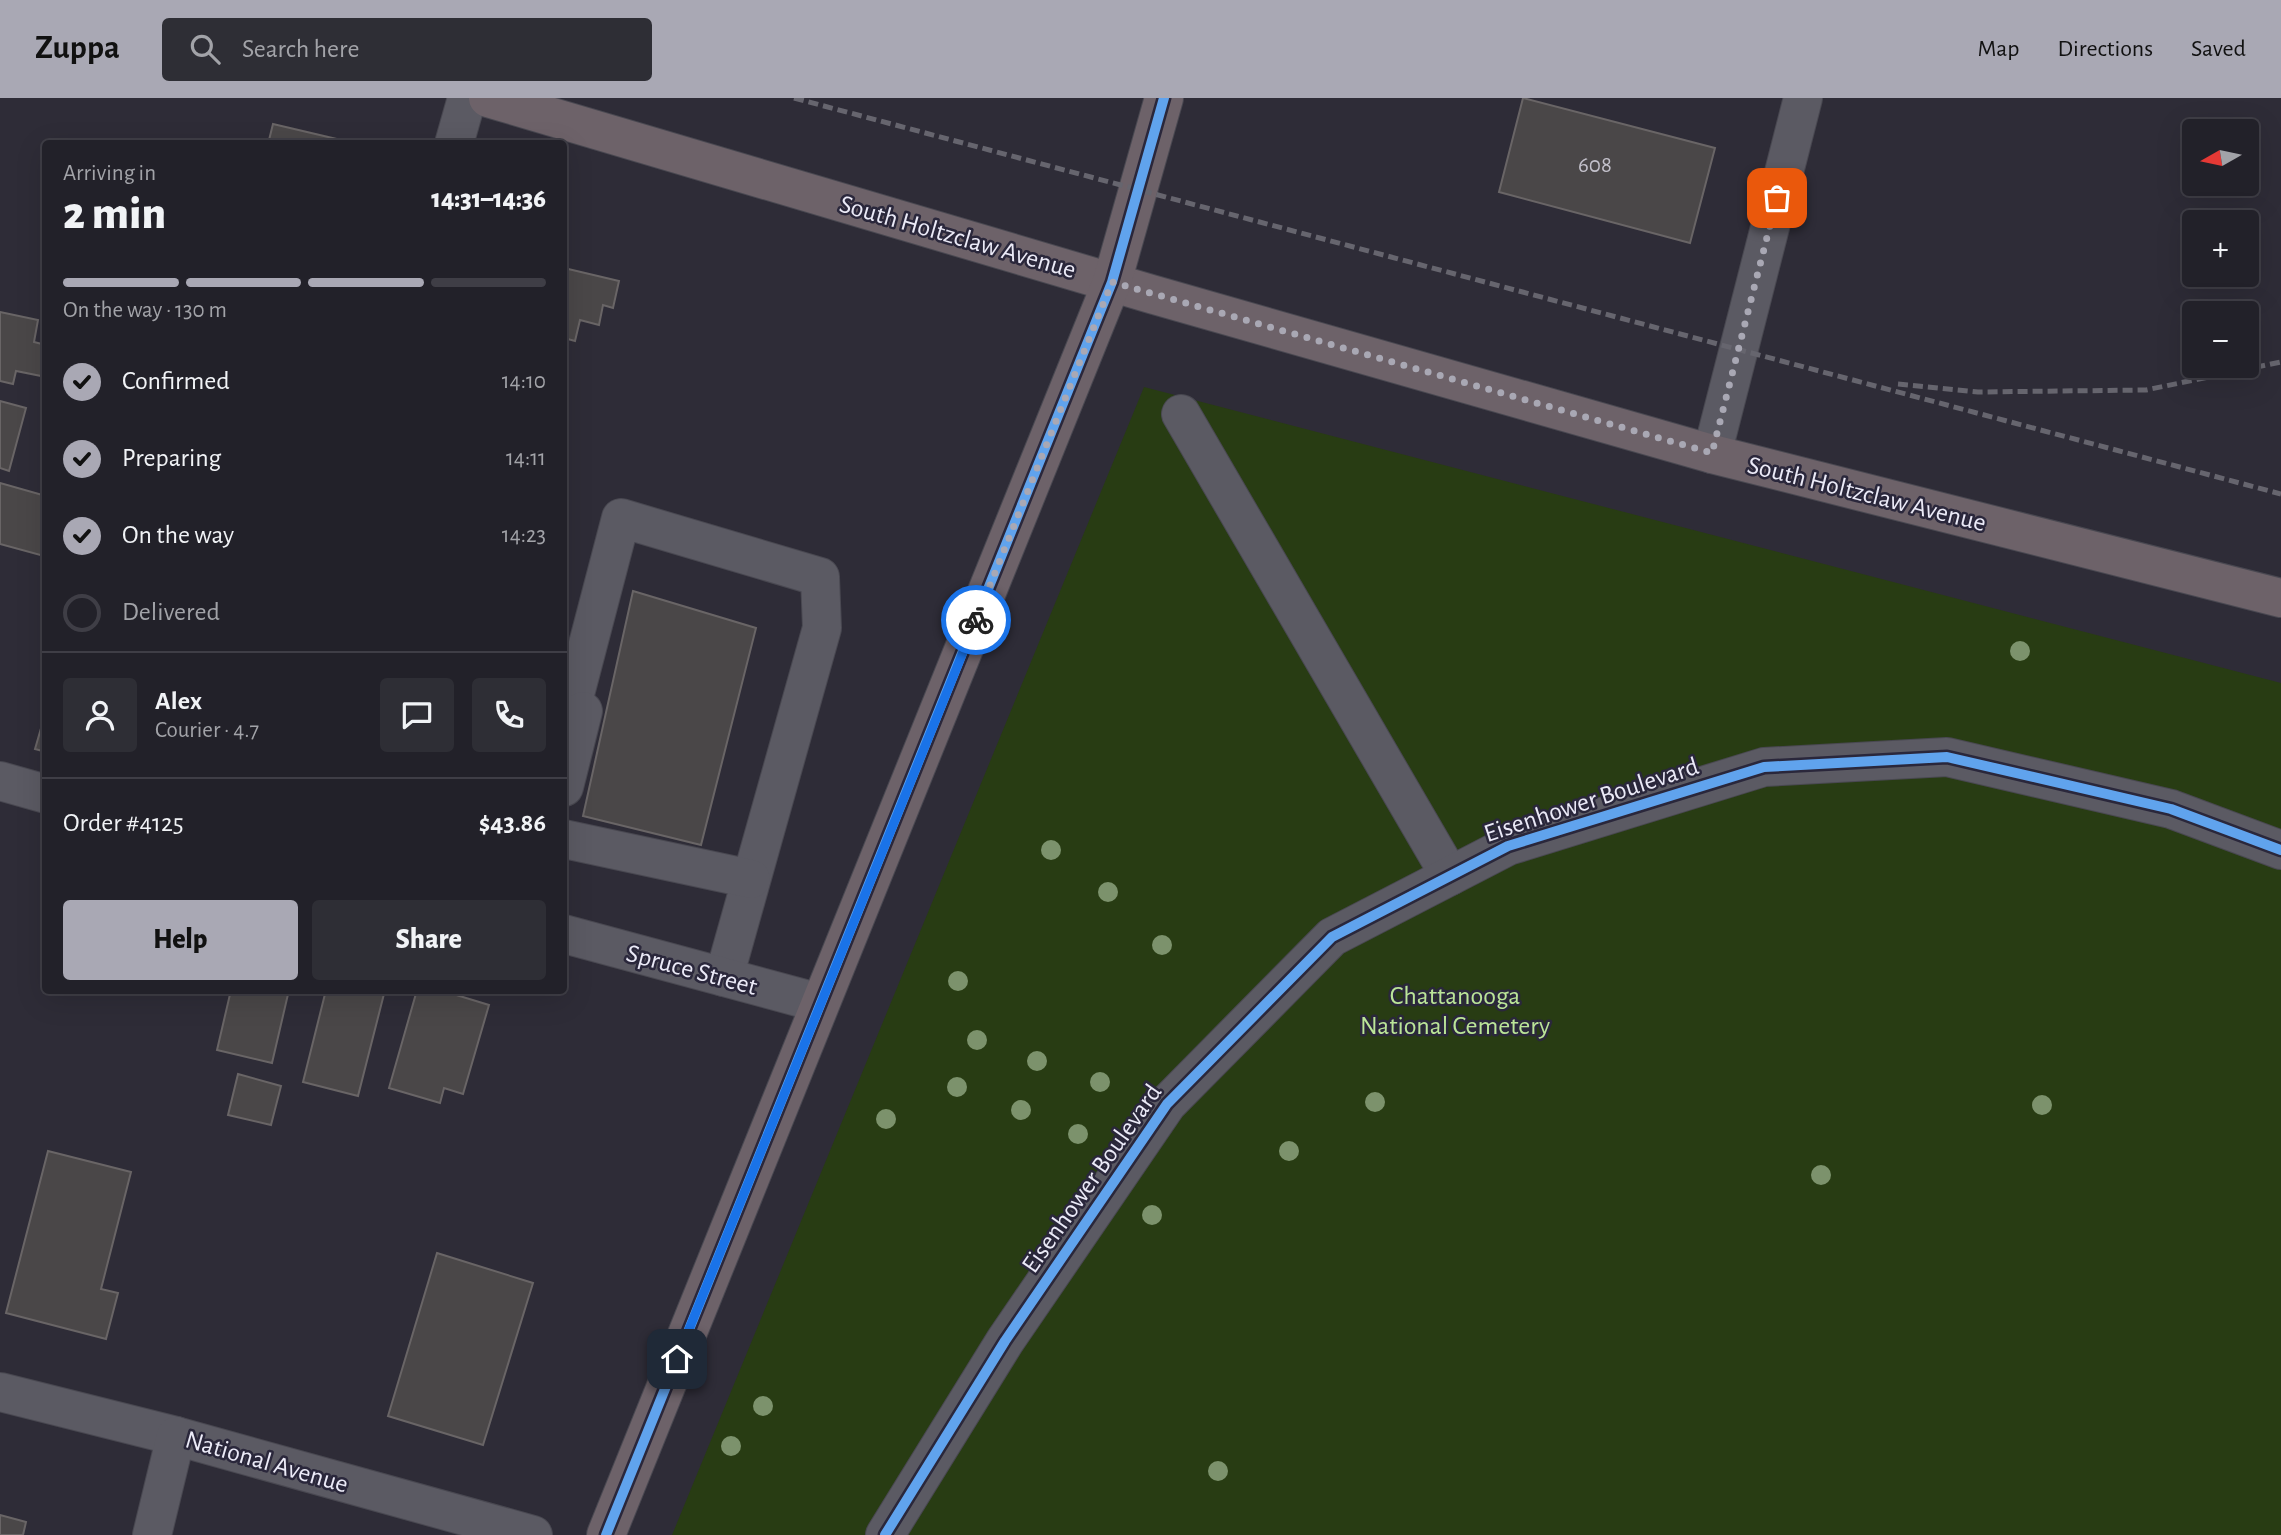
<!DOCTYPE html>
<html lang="en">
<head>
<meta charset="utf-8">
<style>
  :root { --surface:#222129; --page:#2e2e35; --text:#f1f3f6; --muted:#a2a3a8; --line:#3f3e46; --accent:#a9a8b4 }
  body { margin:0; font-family:"Alegreya Sans",sans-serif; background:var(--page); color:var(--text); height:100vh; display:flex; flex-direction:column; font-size:26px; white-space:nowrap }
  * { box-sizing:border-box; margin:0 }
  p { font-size:23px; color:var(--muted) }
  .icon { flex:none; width:38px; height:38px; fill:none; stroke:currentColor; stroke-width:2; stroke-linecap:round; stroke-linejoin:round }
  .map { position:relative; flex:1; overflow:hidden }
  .panel { position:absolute; left:42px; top:42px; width:525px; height:854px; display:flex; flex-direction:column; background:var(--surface); border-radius:7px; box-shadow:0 7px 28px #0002,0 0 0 2px var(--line) }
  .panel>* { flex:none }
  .needle { width:46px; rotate:261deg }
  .buttons { position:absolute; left:2182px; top:21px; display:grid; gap:14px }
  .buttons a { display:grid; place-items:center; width:77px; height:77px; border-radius:7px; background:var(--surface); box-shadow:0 7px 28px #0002,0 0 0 2px var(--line); font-size:35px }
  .pin { position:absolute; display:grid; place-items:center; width:60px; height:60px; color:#fff; margin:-30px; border-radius:14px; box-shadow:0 4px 10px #0006 }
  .courier { position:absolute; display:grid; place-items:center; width:70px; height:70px; margin:-35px; border:5px solid #1a73e8; border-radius:50%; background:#fff; color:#222; box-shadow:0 2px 9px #0007 }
  .headline em { font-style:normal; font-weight:800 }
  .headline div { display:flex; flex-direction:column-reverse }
  .headline { display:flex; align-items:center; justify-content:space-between; height:119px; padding:0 21px }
  h1 { font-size:46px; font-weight:800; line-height:52px }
  .bar { display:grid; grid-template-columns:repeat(4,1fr); gap:10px 7px; align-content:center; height:84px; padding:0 21px }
  .bar i { height:9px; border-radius:5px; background:var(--line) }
  .bar .selected { background:var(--accent) }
  .bar p { grid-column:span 4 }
  .line { display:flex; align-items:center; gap:18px; padding:0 21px; border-top:2px solid var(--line) }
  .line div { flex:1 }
  .round { display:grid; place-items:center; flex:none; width:74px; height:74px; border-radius:7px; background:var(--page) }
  ol { padding:0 21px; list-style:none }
  li { display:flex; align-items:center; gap:21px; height:77px }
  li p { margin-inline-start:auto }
  li .icon { padding:7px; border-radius:50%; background:var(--accent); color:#111; stroke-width:4 }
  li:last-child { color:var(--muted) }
  li i { width:38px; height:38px; border:4px solid var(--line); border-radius:50% }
  .primary-button { display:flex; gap:14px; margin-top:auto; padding:14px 21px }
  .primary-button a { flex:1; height:80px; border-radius:7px; background:var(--accent); color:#111; font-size:28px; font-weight:800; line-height:80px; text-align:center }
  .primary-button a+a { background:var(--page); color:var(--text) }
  header { display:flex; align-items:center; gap:42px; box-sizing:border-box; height:98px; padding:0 35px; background:var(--accent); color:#111 }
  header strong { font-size:33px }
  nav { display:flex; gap:38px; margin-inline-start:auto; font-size:24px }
  .search { width:490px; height:63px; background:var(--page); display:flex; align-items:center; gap:18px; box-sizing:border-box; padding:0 24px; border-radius:7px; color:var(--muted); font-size:26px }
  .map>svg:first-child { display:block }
  .green { fill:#283c13 }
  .building { fill:#4a4748; stroke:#696566; stroke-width:2 }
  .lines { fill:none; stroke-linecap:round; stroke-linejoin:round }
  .minor-casing { stroke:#494851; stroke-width:40 }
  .major-casing { stroke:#494851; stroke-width:40 }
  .minor { stroke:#5b5a63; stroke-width:38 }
  .major { stroke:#6d6269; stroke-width:38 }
  .rail { stroke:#66656e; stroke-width:5; stroke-dasharray:10 5; stroke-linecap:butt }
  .cycleway-casing { stroke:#2a273b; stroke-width:15 }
  .cycleway { stroke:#60a3ed; stroke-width:10 }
  .tree { fill:#7c926c }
  .done { stroke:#a9a8b4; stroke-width:7; stroke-dasharray:0 12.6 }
  .route { stroke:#1a73e8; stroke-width:9 }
  .labels { text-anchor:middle; stroke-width:5; stroke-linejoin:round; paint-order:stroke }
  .number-label { font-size:23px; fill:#c3c1cb }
  .street-label { font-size:26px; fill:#ebeaf7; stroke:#2a273b }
  .park-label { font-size:26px; fill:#bbe598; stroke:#2a273b }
</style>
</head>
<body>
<header>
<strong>Zuppa</strong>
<div class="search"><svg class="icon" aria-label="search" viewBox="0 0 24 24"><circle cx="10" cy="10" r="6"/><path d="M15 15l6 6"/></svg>Search here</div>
<nav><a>Map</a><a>Directions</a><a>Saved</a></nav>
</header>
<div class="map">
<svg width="2281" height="1437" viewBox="0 0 2281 1437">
  <rect width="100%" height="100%" fill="#2e2c37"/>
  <!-- green -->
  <polygon class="green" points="1144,289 2281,585 2281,1437 672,1437"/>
  <!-- building -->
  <g class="building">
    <polygon points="1523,0 1715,50 1690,145 1499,94"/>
    <polygon points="273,26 358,46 268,46"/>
    <polygon points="564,170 619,183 613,210 603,207 599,227 580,222 575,243 564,240"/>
    <polygon points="0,214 38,222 34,244 46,247 46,279 16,273 13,286 0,283"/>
    <polygon points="0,303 26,310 9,373 0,370"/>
    <polygon points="0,385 46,398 44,458 0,446"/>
    <polygon points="633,493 756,530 701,747 583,718"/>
    <polygon points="46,613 46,654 35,651"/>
    <polygon points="231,892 289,892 272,965 217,952"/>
    <polygon points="326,892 385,892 358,998 303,984"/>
    <polygon points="417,892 440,892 489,907 463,996 444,990 440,1005 389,990"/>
    <polygon points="238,976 281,988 271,1027 228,1017"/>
    <polygon points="48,1053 131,1074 101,1191 118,1195 106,1241 6,1215"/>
    <polygon points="437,1155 533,1185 483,1347 388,1318"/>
    <polygon points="0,1417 26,1424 23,1437 0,1437"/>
  </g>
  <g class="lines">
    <!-- minor casing -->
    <g class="minor-casing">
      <g id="minor">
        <polyline points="454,46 467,0"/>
        <polyline points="1181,316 1450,778"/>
        <polyline points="1712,356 1803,0"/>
        <polyline points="564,638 621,420 820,479 822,530 724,879"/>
        <polyline points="0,683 46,696"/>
        <polyline points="564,689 583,613"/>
        <polyline points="564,741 751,781"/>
        <polyline points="564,836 820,905"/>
        <polyline points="0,1294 176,1338 533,1437"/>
        <polyline points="152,1437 176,1338"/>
        <polyline points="885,1437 1005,1243 1167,1006 1332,839 1508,748 1764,669 1947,659 2171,711 2281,752"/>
      </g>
    </g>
    <!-- major casing -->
    <g class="major-casing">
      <g id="major">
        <polyline points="488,0 1151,196 1712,356 2281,500"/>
        <polyline points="606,1437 1112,184 1164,0"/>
      </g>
    </g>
    <!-- minor -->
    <use href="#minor" class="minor"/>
    <!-- major -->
    <use href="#major" class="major"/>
    <!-- rail -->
    <g class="rail">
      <polyline points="794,0 2281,396"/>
      <polyline points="1898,286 1978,294 2146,292 2281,264"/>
    </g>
    <!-- cycleway casing -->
    <g class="cycleway-casing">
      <g id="cycleway">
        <polyline points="606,1437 1112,184 1164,0"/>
        <polyline points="885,1437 1005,1243 1167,1006 1332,839 1508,748 1764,669 1947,659 2171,711 2281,752"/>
      </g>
    </g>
    <!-- cycleway -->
    <use href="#cycleway" class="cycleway"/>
  </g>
  <!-- trees -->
  <g class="tree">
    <circle cx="2020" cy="553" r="10"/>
    <circle cx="1051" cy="752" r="10"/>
    <circle cx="1108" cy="794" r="10"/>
    <circle cx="1162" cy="847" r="10"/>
    <circle cx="958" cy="883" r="10"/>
    <circle cx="977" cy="942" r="10"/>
    <circle cx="1037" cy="963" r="10"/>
    <circle cx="1100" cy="984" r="10"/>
    <circle cx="957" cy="989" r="10"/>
    <circle cx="1375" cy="1004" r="10"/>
    <circle cx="2042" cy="1007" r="10"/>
    <circle cx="1021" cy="1012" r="10"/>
    <circle cx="886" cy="1021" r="10"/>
    <circle cx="1078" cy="1036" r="10"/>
    <circle cx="1289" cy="1053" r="10"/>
    <circle cx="1821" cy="1077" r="10"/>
    <circle cx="1152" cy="1117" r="10"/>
    <circle cx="763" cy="1308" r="10"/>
    <circle cx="731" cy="1348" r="10"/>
    <circle cx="1218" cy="1373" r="10"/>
  </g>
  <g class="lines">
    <!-- done -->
    <polyline class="done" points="976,522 1112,184 1712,355 1777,100"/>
    <!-- route -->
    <polyline class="route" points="677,1261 976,522"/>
  </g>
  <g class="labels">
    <!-- number labels -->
    <g class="number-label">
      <text x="1595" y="74">608</text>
    </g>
    <!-- street labels -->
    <g class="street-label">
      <text transform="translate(958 138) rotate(16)" y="9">South Holtzclaw Avenue</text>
      <text transform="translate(1867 395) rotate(14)" y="9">South Holtzclaw Avenue</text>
      <text transform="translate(1591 701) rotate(-18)" y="9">Eisenhower Boulevard</text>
      <text transform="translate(692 871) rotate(15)" y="9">Spruce Street</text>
      <text transform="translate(1091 1080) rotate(-55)" y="9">Eisenhower Boulevard</text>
      <text transform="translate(267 1363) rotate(16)" y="9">National Avenue</text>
    </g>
    <!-- park labels -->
    <g class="park-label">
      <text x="1455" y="906">Chattanooga<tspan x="1455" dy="30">National Cemetery</tspan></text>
    </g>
  </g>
</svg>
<div class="buttons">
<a><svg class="needle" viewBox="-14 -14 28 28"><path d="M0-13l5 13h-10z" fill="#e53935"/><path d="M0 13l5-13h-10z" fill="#a2a3a8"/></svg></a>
<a>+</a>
<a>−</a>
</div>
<div class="pin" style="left:1777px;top:100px;background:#ea580c"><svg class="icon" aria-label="bag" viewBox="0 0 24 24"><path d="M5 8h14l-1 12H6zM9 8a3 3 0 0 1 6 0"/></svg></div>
<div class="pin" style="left:677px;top:1261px;background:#1f2937"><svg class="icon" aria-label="home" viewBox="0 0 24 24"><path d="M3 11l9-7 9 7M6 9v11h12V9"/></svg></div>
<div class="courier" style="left:976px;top:522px"><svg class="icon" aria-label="bike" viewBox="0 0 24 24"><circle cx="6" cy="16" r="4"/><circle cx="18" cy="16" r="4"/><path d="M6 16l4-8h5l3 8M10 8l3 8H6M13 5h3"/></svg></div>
<section class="panel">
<div class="headline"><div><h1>2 min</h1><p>Arriving in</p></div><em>14:31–14:36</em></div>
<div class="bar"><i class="selected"></i><i class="selected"></i><i class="selected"></i><i></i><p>On the way · 130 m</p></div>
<ol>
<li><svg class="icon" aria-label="check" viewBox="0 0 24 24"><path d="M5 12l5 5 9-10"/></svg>Confirmed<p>14:10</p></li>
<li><svg class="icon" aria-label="check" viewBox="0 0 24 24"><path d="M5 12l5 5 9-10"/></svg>Preparing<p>14:11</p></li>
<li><svg class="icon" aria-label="check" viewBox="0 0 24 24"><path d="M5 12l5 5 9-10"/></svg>On the way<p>14:23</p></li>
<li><i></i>Delivered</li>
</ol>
<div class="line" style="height:126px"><a class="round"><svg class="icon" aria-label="person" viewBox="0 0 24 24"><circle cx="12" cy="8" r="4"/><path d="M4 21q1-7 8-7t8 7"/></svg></a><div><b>Alex</b><p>Courier · 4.7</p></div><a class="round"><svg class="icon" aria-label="chat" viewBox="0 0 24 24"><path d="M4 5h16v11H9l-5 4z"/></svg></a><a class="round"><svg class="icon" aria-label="phone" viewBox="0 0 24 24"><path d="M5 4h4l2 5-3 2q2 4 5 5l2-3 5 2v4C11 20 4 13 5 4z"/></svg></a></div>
<div class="line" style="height:91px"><div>Order #4125</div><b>$43.86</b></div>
<div class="primary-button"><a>Help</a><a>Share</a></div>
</section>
</div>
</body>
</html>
